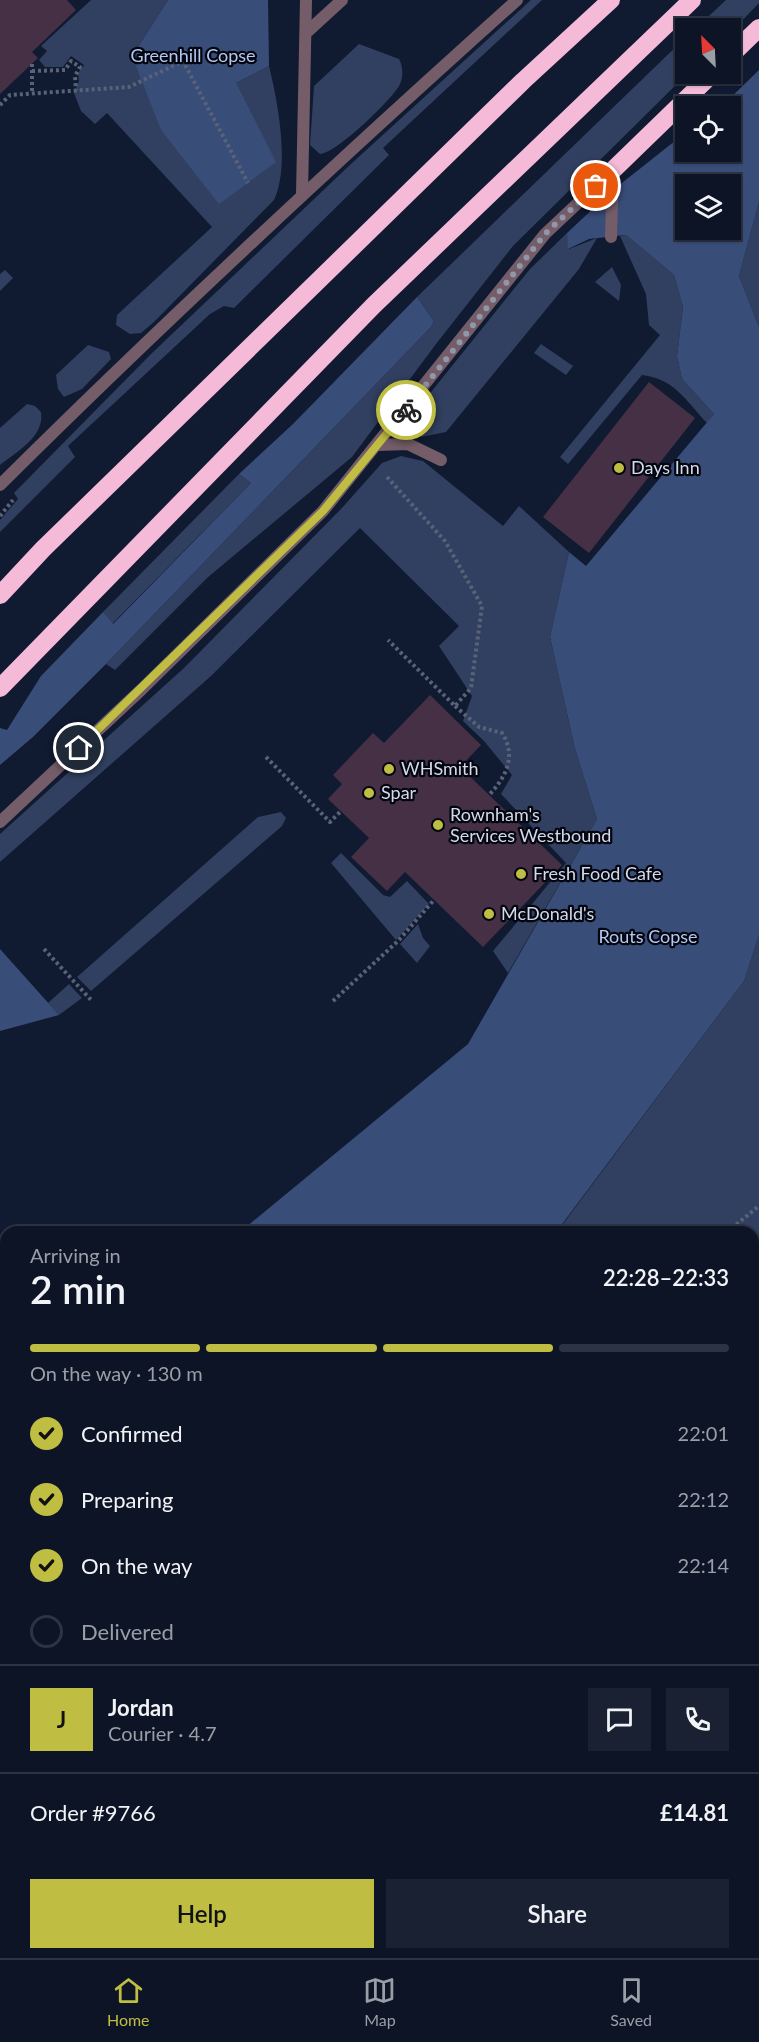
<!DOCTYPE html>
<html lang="en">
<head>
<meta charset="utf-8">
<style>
  :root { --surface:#0c1425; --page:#1a2132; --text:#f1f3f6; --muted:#9a9ea7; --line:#2c3342; --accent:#bfbe42 }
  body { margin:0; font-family:Lato,sans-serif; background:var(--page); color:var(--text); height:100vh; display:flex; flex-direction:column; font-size:22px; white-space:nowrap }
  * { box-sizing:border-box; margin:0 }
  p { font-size:20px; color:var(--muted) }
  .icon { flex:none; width:33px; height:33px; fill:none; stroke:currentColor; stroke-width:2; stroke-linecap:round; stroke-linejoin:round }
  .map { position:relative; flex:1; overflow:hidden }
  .side { position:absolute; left:0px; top:1226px; width:759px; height:734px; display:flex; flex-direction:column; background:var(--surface); border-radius:18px 18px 0 0; box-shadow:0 2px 4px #0004,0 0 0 2px var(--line) }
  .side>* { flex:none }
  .needle { width:39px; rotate:336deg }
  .fabs { position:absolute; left:675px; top:18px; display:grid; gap:12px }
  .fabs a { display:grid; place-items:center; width:66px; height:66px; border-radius:0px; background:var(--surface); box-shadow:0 2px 4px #0004,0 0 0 2px var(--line); font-size:30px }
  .pin { position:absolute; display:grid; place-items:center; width:51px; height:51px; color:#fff; margin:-26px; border:3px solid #fff; border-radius:50%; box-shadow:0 2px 6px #0007 }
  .courier { position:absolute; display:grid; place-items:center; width:60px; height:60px; margin:-30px; border:4px solid #bfbe42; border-radius:50%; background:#fff; color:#222; box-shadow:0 2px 8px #0007 }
  .headline em { font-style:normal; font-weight:600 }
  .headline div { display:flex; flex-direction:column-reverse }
  .headline { display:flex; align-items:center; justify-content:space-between; height:102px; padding:0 30px }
  h1 { font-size:39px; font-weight:600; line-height:45px }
  .bar { display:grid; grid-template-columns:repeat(4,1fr); gap:9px 6px; align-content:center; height:72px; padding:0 30px }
  .bar i { height:8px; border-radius:4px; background:var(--line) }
  .bar .selected { background:var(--accent) }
  .bar p { grid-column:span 4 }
  .line { display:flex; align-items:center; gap:15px; padding:0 30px; border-top:2px solid var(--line) }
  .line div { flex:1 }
  .round { display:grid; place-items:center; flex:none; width:63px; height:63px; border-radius:0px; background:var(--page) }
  ol { padding:0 30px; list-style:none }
  li { display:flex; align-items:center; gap:18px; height:66px }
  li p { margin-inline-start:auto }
  li .icon { padding:6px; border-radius:50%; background:var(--accent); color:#111; stroke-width:4 }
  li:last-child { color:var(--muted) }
  li i { width:33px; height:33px; border:3px solid var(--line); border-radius:50% }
  .button { display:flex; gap:12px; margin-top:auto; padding:12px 30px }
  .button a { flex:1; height:69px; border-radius:0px; background:var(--accent); color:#111; font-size:24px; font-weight:600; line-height:69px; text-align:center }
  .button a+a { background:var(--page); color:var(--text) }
  .dock { display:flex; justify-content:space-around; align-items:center; height:84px; border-top:2px solid var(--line); background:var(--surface); font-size:16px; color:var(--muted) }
  .dock a { display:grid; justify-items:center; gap:3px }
  .dock .selected { color:var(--accent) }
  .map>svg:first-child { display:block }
  .green { fill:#314060 }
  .forest { fill:#394d79; fill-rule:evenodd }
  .building { fill:#453046 }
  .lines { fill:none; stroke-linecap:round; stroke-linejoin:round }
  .path { stroke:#596277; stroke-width:4; stroke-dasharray:3 3; stroke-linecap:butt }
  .service { stroke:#745d68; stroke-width:12 }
  .minor { stroke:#745d68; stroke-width:12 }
  .motorway { stroke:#f5bad7; stroke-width:18 }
  .done { stroke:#8f97aa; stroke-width:6; stroke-dasharray:0 10.8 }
  .route { stroke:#bfbe42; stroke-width:8 }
  .poi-dot { fill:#bfbe42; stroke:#03050f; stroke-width:2 }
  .labels { text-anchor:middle; stroke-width:4.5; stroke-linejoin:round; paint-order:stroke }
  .park-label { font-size:18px; fill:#b4c8f3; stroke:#03050f }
  .poi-label { font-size:18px; fill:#d3daeb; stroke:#03050f; text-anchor:start }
</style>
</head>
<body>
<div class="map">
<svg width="759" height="1958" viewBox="0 0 759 1958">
  <rect width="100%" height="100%" fill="#101a31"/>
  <!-- green -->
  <g class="green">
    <path d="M 91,0 L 168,0 L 132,56 L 236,83 L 269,66 C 278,102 290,167 274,200 L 154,322 L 141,333 L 130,334 L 116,325 L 117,315 L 212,227 L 107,113 L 95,124 L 81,111 L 74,93 L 79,81 L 78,73 L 84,65 L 71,56 L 63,67 L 45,67 L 39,60 L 47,51 L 41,46 Z"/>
    <polygon points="531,0 542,0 383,148 389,155 234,308 224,306 210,314 68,446 75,457 0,532 0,520 18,499 14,493 151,354 352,163"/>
    <polygon points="726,0 759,0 759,3 731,32 730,28 696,28"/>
    <polygon points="685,38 687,74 513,246 436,344 352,457 207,578 115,670 106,664 431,327 434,321 417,297"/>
    <path d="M 359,44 L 399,59 C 403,66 404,78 399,86 C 390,101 337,153 320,154 L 310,145 L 314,86 Z"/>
    <polygon points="759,202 759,327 739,276"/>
    <polygon points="567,233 569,249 597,238 579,269 446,432 421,437 408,431 407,424 415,412 530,269"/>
    <path d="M 626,235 L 674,275 L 683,307 L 677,356 L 682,379 L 714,414 L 707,423 C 685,400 675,379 642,375 L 568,464 L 560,457 L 660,335 L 649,325 L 646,294 L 620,236 Z"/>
    <polygon points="612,267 621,285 619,301 595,282"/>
    <polygon points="5,270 13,278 0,291 0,274"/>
    <polygon points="541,344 573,366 566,375 534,353"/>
    <polygon points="88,345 109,352 111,359 82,389 64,397 58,389 56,375"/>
    <path d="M 27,404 L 35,406 L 41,412 C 45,437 16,452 0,465 L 0,428 Z"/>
    <polygon points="401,456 423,461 503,526 519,506 569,552 550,637 575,749 597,819 508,973 493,951 566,863 501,794 512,775 484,741 463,721 472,696 439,646 459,626 360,528 211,676 0,862 0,834 184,668 341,509 382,463"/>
    <polygon points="239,474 251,483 112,624 103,612"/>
    <polygon points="281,812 286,818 282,826 91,991 77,977 258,817"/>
    <polygon points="341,853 383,895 390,897 407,881 429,904 396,940 331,863"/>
    <polygon points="418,924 423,938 430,946 417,963 400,944"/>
    <polygon points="759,935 759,1958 586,1958 582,1953 753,1953 753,1232 557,1232 744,981"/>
    <polygon points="69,984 82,998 59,1015 48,1003"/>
    <polygon points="6,1729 6,1918 0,1922 0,1736"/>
  </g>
  <!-- forest -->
  <g class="forest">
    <polygon points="168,0 268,0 269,66 236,83 276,162 219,204 161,130 132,56"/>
    <path d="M 759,70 L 759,202 L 739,276 L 759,327 L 759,935 L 744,981 L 557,1231 L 240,1232 L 468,1044 L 597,819 L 575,749 L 550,637 L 569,552 L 586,566 L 714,414 L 682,379 L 677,356 L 683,307 L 674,275 L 626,235 L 589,239 L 568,249 L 567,233 L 613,190 L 685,133 L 686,152 L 730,152 L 730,106 L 722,106 ZM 686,184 L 730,184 L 730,230 L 686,230 Z"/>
    <polygon points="417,297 434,321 431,327 106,664 33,737 0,765 0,728 7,730 41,676 103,612 113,624 251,483 239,474 293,424"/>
    <polygon points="0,949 59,1015 0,1031"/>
    <polygon points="6,1307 6,1729 0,1736 0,1309"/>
  </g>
  <!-- building -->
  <g class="building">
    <polygon points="0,0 67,0 76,10 32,52 38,58 0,94"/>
    <polygon points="649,382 695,418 589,553 543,517"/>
    <polygon points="430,695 481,745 460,767 562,865 483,947 405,872 387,891 351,857 369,838 328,799 342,784 333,775 373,733 384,743"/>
  </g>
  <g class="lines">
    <!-- path -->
    <g class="path">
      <polyline points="32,64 32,93"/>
      <polyline points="32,71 65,70 71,61 80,67 75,76 76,90"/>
      <polyline points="0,105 10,95 129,87 183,61 248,183"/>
      <polyline points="387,477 445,541 482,606 471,688 455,706 388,640"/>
      <polyline points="0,516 13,500"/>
      <path d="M 455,706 L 479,727 L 502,733 C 517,756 506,777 489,795"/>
      <polyline points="266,757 330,822 341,811"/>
      <polyline points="44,949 92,1001"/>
      <polyline points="333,1001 398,941 434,900"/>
      <polyline points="727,1232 759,1206"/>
      <polyline points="753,1275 759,1269"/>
      <polyline points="753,1430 759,1426"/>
      <polyline points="753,1781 759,1777"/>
      <polyline points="0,1829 6,1824"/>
    </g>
    <!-- service -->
    <g class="service">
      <polyline points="306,33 342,0"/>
      <polyline points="302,194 306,0"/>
      <polyline points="611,237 613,170"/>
      <polyline points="378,445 408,444 441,460"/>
      <path d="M 0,485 C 168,318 341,158 517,0"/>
      <polyline points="0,822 142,689 323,511 545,234 613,170"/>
      <polyline points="521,1958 527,1953"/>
    </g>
    <!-- minor -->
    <g class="minor">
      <polyline points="0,1934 6,1930"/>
      <polyline points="176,1953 179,1958"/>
    </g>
    <!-- motorway -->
    <g class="motorway">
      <polyline points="730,56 759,28"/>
      <polyline points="613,170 712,74"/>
      <polyline points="0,595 43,549 523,81 611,0"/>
      <polyline points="0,688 374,305 692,0"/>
    </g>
  </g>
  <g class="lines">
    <!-- done -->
    <polyline class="done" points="406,410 545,234 596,186"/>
    <!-- route -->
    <polyline class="route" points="79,748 323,511 406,410"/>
  </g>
  <!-- markers -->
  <g class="poi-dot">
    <circle cx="619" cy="468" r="6"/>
    <circle cx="389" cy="769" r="6"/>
    <circle cx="369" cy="793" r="6"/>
    <circle cx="438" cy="825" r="6"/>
    <circle cx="521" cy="874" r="6"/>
    <circle cx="489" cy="914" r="6"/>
  </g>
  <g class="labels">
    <!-- park labels -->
    <g class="park-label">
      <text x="193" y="62">Greenhill Copse</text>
      <text x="648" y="943">Routs Copse</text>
    </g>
    <!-- poi labels -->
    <g class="poi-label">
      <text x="631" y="474">Days Inn</text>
      <text x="401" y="775">WHSmith</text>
      <text x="381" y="799">Spar</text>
      <text x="450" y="821">Rownham's<tspan x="450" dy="21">Services Westbound</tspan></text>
      <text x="533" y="880">Fresh Food Cafe</text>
      <text x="501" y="920">McDonald's</text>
    </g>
  </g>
</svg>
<div class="fabs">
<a><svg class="needle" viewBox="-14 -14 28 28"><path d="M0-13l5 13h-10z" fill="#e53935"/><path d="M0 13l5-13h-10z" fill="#9a9ea7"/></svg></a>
<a><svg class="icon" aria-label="locate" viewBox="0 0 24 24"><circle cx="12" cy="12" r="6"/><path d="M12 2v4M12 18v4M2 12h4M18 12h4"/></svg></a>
<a><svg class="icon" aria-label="layers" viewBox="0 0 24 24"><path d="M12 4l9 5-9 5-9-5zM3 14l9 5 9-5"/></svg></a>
</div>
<div class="pin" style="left:596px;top:186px;background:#ea580c"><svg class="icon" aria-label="bag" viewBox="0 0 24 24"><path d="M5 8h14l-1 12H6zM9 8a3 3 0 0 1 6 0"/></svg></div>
<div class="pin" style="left:79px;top:748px;background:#1f2937"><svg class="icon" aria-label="home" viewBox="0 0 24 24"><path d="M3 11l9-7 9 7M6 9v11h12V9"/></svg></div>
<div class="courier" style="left:406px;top:410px"><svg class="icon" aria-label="bike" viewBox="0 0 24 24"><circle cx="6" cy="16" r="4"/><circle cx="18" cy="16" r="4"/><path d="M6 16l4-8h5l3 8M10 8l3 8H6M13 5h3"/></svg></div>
<section class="side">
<div class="headline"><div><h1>2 min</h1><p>Arriving in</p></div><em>22:28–22:33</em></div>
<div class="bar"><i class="selected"></i><i class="selected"></i><i class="selected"></i><i></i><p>On the way · 130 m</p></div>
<ol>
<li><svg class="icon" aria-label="check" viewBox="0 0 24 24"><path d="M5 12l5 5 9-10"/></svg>Confirmed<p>22:01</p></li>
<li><svg class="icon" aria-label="check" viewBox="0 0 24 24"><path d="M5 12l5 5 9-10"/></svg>Preparing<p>22:12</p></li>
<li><svg class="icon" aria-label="check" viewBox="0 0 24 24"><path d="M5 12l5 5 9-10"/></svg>On the way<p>22:14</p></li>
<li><i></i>Delivered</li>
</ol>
<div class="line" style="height:108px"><b class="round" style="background:var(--accent);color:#111">J</b><div><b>Jordan</b><p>Courier · 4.7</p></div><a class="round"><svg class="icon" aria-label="chat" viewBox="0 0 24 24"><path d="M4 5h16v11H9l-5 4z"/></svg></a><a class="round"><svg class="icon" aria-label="phone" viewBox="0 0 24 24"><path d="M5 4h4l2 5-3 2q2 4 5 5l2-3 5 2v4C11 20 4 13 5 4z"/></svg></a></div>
<div class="line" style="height:78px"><div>Order #9766</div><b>£14.81</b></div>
<div class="button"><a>Help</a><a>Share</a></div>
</section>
</div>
<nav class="dock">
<a class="selected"><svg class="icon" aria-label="home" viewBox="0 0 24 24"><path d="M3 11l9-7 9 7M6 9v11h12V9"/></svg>Home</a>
<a><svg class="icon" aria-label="map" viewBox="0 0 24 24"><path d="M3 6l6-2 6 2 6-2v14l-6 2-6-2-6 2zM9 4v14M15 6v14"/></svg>Map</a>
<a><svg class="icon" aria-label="saved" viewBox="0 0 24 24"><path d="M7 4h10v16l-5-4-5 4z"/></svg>Saved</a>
</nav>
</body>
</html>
